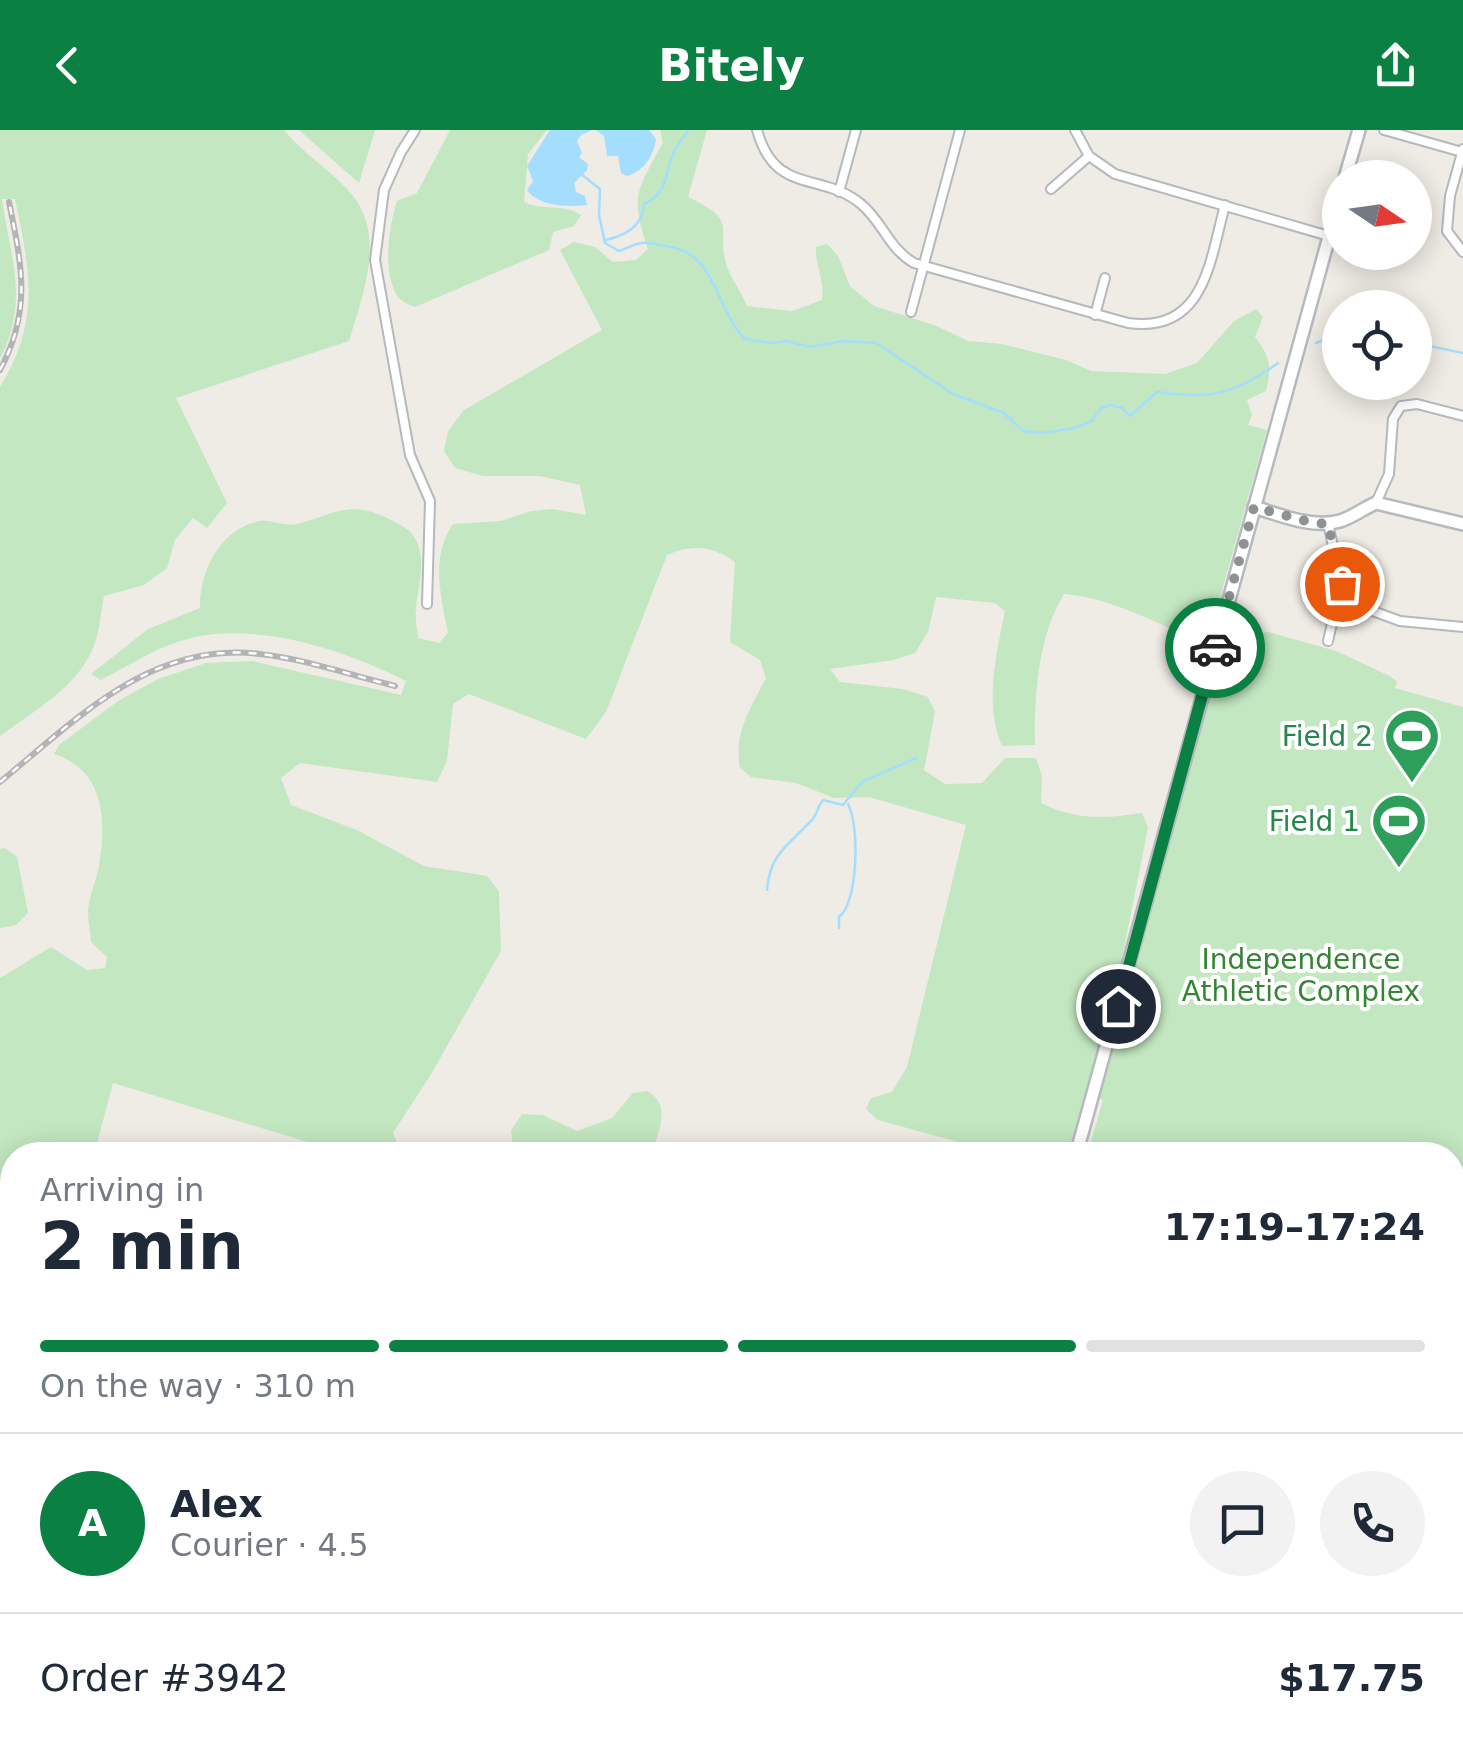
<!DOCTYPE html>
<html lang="en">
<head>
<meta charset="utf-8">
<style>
  :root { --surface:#fff; --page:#f2f2f3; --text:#1f2937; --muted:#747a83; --line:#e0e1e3; --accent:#0b8043 }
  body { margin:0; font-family:"DejaVu Sans",sans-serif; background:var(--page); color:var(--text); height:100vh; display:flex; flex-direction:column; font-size:38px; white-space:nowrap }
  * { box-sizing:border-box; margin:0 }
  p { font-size:32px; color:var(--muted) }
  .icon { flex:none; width:55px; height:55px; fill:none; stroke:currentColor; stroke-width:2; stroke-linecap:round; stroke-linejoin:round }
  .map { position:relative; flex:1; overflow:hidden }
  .sheet { position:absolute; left:0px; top:1012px; width:1465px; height:622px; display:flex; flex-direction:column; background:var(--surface); border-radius:40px 40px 0 0; box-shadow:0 5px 25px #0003 }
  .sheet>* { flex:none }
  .needle { width:65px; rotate:103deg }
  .controls { position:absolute; left:1322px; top:30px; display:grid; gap:20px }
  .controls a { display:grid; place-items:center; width:110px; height:110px; border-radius:50%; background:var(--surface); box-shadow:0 5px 25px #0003; font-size:50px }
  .pin { position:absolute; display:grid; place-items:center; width:85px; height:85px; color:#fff; margin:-42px; border:5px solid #fff; border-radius:50%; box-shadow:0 2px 10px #0007 }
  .courier { position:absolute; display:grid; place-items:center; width:100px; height:100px; margin:-50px; border:8px solid #0b8043; border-radius:50%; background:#fff; color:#222; box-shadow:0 2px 12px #0007 }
  .head em { font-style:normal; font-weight:700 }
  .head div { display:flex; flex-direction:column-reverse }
  .head { display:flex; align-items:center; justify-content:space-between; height:170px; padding:0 40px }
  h1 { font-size:65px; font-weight:700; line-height:75px }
  .bar { display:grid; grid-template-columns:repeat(4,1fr); gap:15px 10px; align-content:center; height:120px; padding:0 40px }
  .bar i { height:12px; border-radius:8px; background:var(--line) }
  .bar .on { background:var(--accent) }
  .bar p { grid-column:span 4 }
  .line { display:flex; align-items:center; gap:25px; padding:0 40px; border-top:2px solid var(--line) }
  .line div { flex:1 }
  .round { display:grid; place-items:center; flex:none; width:105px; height:105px; border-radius:52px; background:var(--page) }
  header { display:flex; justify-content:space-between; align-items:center; height:130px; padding:0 40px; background:var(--accent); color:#fff; font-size:45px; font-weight:700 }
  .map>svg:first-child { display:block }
  .green { fill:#c3e7c1 }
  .water { fill:#a5ddff }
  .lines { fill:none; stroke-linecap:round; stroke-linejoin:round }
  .stream { stroke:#a5ddff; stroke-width:2.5 }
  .street-casing { stroke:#b5b8bc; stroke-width:12 }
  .secondary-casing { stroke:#b6babf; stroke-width:16 }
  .street { stroke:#fff; stroke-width:8 }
  .secondary { stroke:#fff; stroke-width:11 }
  .rail-casing { stroke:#b3b4b5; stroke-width:6 }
  .rail { stroke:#fff; stroke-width:2.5; stroke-dasharray:8; stroke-linecap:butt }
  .done { stroke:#8f9292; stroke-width:10; stroke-dasharray:0 18 }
  .route { stroke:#0b8043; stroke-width:12 }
  .labels { text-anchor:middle; stroke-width:8; stroke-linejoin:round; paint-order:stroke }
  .leisure-label { font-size:28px; fill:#27864d; stroke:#fff; text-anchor:end }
  .park-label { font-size:28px; fill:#358534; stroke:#fff }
</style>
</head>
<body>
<header><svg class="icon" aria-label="back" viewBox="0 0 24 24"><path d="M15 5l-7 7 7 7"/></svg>Bitely<svg class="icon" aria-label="share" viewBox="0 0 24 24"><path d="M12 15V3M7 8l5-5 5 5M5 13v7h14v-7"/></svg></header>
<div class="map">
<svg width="1463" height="1633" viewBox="0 0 1463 1633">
  <rect width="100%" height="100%" fill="#efece5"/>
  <!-- green -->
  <g class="green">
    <path d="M 0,0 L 284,0 C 304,25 333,41 353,66 C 386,107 362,167 349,211 L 176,268 L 227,373 L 207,398 L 193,388 L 175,410 L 167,438 L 144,455 L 104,466 C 101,481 100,498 95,513 C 80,556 35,580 0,606 L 0,257 C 41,191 30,140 15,69 L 2,69 C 10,127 30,171 0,229 Z"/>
    <polygon points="299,0 375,0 359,53"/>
    <path d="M 450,0 L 547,0 L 528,24 L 524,72 C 543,81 563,73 581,85 L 574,96 L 553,102 L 549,120 L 415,177 C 410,175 404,173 400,169 C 381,148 389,95 397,71 L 417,63 Z"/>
    <path d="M 660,0 L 707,0 L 688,67 C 743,93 713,97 728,139 C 733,152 742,163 747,176 L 792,181 L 822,170 C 825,149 815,137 816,117 L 827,114 L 838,126 L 850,156 L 874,176 L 937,196 L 968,211 L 1002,214 L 1066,230 L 1091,241 L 1165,244 L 1197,233 L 1234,191 L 1256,179 L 1263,187 L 1255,207 C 1270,226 1272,237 1266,261 L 1247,270 L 1252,285 L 1248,295 L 1267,300 L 1207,514 C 1161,496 1114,468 1064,464 C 1038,507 1034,566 1035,615 L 1002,616 C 984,574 996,525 1005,481 L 995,473 L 936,467 L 928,502 L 915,523 L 894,530 L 830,539 L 840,552 L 903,559 L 928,567 L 935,582 L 924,640 L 945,654 L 982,653 L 1005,628 L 1036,628 L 1042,646 L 1041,673 C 1075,690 1105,689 1142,683 L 1148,698 L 1116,858 L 1072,1025 L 1005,1025 L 878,990 L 866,979 L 871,968 L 892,962 L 907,937 L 966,695 L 869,667 L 834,668 L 796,653 L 751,647 L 740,638 C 733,604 751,577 766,548 L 760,530 L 730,512 L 735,432 C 713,416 692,414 667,425 L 606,582 L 586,609 L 469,564 L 453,574 L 447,631 L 437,652 L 300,633 L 281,648 L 291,675 L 357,700 L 424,736 L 487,746 L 499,761 L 501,821 L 430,946 L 393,1003 L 399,1017 L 430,1025 L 350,1025 L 113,953 L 94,1025 L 12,1025 L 12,1213 L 0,1198 L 0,848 L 51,817 L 87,840 L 105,838 L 107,827 L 91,812 C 90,802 88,791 88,781 C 89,765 97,750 99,735 C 107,689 104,640 54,624 L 59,615 L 118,571 L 158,549 L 206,533 L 252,531 L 401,565 L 406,551 C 345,520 260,492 191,508 C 158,516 130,535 101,550 L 91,544 L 148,499 L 200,478 C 199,441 221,398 260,391 C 272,389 284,397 297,394 C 333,385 347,370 385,387 C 393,391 405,396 411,403 C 429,423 418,455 416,478 C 415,488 417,498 418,508 L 439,513 L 448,503 C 441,466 430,427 453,394 L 501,391 L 531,381 L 553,379 L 586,385 L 580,355 L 539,346 L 483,346 L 455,338 L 444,321 L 448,301 L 464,280 L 602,200 L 560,120 L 574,112 L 595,117 L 613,132 L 636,130 L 648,119 C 629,64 638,60 663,12 Z"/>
    <polygon points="1268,502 1336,521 1390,546 1397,552 1395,558 1463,577 1463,1633 1095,1633 1084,1623 1452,1622 1452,1025 1087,1025 1103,970 1098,968 1224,511 1232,513 1235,506"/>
    <polygon points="5,718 17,727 28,783 16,795 0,798 0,719"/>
    <path d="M 647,961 C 673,975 658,1003 651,1025 L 514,1025 L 511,1001 L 522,984 L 543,985 L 577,1001 L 612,988 L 633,963 Z"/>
    <polygon points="12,1298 12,1426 0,1423 0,1335"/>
    <polygon points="12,1554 12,1622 900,1623 897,1633 0,1633 0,1588"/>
    <polygon points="921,1622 1012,1623 1028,1633 917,1633"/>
  </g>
  <!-- water -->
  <g class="water">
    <path d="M 550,0 L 592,0 L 581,5 L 577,11 L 582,23 L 579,27 L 588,34 L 587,40 L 574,53 L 576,62 L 585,66 L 587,75 C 568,78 538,76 527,60 L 533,51 L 527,36 Z"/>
    <path d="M 596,0 L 649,0 L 656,9 C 653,27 644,41 627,46 L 621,43 L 618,26 L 607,26 L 604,6 Z"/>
  </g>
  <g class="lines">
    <!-- stream -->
    <g class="stream">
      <path d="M 581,44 L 600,59 L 599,85 L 605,113 L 619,121 C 626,119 634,114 641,113 C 648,112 658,115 665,116 C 718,122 714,178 745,209 L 772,213 L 787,211 L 810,217 L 844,211 L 876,213 L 953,264 L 1004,283 L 1023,301 L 1043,303 L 1075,298 L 1092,291 L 1101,278 L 1110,275 L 1122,278 L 1130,286 L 1157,262 C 1210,270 1235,264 1278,233"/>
      <path d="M 606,110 C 626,105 642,97 644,74 C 670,63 664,41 675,20 C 678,13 685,7 688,0"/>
      <polyline points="1316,213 1340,203"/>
      <polyline points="1415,213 1463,223"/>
      <path d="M 767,760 C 770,724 787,716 812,690 C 817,684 818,676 823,670 L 843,675 L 862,652 L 916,628"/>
      <path d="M 839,798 L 839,787 C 858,773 860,697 848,674"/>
    </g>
    <!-- street casing -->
    <g class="street-casing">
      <g id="street">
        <polyline points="415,0 401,22 384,60 375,130 410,325 430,371 427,474"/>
        <path d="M 757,0 C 775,66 821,41 861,74 C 883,92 888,118 914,133 L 1128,193 C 1205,204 1210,130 1225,75"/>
        <polyline points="1075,0 1089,26 1115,44 1329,106"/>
        <polyline points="1384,0 1462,22"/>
        <polyline points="1463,19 1450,66 1447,101 1463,122"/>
        <polyline points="1051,59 1089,26"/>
        <polyline points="839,62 856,0"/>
        <polyline points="911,182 960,0"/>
        <polyline points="1095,185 1105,148"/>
        <polyline points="1376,373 1389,344 1393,289 1401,276 1417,274 1463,286"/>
        <polyline points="1340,469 1400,491 1463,497"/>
        <polyline points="1328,511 1341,454 1328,393"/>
        <polyline points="0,1514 11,1517"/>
      </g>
    </g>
    <!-- secondary casing -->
    <g class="secondary-casing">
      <g id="secondary">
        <polyline points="1345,48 1359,0"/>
        <path d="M 1254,377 C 1280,385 1313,399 1340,391 C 1353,387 1364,378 1376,373 L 1463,394"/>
        <polyline points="1076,1025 1340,67"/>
        <polyline points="1040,1622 1055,1633"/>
      </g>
    </g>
    <!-- street -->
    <use href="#street" class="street"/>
    <!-- secondary -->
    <use href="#secondary" class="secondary"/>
    <!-- rail casing -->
    <g class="rail-casing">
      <g id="rail">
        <path d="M 0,240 C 32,180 22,136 9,72"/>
        <path d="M 0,652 C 77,589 151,511 260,524 C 305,529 350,545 395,556"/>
      </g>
    </g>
    <!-- rail -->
    <use href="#rail" class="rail"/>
  </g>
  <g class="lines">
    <!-- done -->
    <polyline class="done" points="1215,518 1254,377 1313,393 1328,394 1342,454"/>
    <!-- route -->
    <polyline class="route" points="1118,876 1215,518"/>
  </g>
  <!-- icons -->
  <defs>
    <g id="stadium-pin" transform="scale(2.875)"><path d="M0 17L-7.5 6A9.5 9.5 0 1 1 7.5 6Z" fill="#2e9e5b" stroke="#fff"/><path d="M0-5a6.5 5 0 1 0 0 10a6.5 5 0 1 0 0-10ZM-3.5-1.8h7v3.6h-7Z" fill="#fff"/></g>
  </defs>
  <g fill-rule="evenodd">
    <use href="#stadium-pin" x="1412" y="606"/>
    <use href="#stadium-pin" x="1399" y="691"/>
  </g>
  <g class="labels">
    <!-- leisure labels -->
    <g class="leisure-label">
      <text x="1373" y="616">Field 2</text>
      <text x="1360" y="701">Field 1</text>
    </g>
    <!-- park labels -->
    <g class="park-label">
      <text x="1301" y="839">Independence<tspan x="1301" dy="32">Athletic Complex</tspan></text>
    </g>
  </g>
</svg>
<div class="controls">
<a><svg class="needle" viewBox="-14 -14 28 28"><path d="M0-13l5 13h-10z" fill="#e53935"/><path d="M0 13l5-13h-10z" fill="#747a83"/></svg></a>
<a><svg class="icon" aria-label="locate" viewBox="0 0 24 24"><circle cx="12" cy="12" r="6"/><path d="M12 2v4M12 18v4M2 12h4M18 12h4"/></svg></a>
</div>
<div class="pin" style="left:1342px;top:454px;background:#ea580c"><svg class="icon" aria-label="bag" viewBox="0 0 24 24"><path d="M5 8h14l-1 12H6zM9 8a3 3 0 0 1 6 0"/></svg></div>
<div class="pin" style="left:1118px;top:876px;background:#1f2937"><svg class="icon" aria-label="home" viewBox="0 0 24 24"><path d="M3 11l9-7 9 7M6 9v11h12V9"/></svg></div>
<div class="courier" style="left:1215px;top:518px"><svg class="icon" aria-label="car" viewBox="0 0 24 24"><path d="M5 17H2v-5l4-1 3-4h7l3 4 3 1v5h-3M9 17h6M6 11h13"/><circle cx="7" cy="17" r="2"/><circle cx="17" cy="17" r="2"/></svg></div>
<section class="sheet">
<div class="head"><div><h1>2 min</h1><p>Arriving in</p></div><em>17:19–17:24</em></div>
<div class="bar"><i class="on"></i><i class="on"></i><i class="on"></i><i></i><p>On the way · 310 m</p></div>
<div class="line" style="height:180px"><b class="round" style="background:var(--accent);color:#fff">A</b><div><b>Alex</b><p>Courier · 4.5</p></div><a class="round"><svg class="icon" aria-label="chat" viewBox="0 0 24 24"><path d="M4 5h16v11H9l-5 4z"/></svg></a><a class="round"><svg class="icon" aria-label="phone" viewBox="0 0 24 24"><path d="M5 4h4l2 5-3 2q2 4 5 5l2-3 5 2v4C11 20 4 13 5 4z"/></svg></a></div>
<div class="line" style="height:130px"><div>Order #3942</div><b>$17.75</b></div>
</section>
</div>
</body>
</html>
